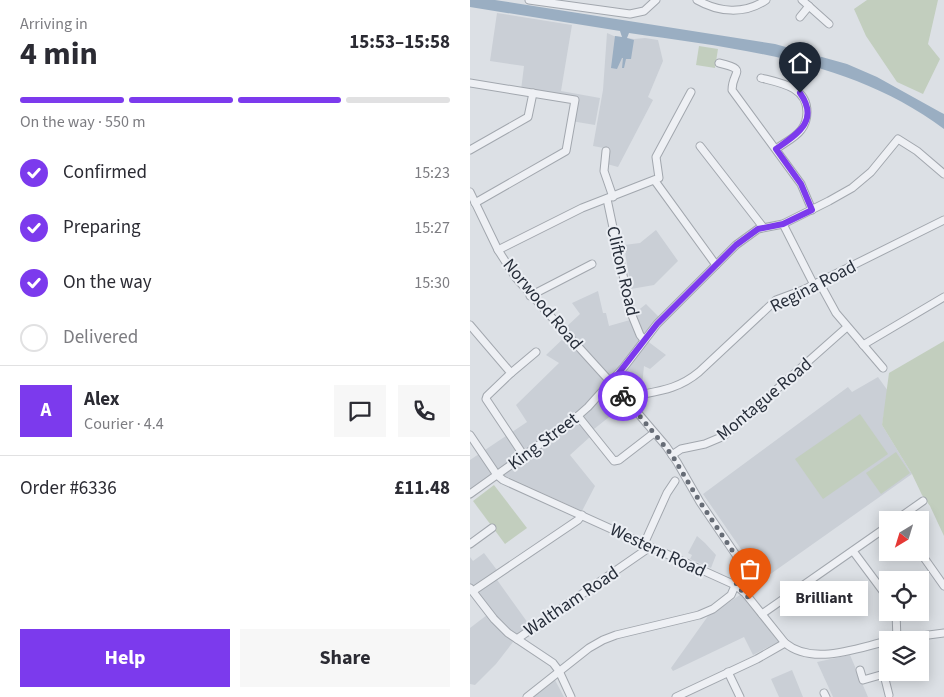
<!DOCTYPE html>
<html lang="en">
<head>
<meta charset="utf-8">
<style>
  :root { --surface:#fff; --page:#f7f7f7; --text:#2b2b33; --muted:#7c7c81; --line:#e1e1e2; --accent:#7c3aed }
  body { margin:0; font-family:"Source Sans 3",sans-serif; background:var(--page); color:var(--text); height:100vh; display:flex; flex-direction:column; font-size:19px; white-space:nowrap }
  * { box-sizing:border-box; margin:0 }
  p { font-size:16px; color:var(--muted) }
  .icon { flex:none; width:28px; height:28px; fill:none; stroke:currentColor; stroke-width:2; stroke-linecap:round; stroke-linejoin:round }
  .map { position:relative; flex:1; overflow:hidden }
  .panel { display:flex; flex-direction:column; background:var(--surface); width:470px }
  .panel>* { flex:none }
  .needle { width:32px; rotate:218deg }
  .buttons { position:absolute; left:409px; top:511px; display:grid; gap:10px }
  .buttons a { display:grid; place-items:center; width:50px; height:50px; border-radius:0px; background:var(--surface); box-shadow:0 2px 12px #0003; font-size:25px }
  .pin { position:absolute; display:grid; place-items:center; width:42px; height:42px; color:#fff; margin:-51px -21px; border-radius:50% 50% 50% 0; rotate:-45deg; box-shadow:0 0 5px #0007 }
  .pin .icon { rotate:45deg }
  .courier { position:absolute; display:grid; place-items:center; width:50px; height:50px; margin:-25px; border:4px solid #7c3aed; border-radius:50%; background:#fff; color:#222; box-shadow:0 1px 6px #0007 }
  .bubble { position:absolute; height:35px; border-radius:0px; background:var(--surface); box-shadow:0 2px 12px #0003; font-size:16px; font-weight:700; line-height:35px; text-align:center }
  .summary em { font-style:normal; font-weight:700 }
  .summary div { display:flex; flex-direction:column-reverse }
  .summary { display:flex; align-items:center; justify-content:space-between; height:85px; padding:0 20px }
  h1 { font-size:32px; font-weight:700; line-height:38px }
  .bar { display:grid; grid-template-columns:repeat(4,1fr); gap:8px 5px; align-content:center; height:60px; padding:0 20px }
  .bar i { height:6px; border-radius:4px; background:var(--line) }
  .bar .active { background:var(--accent) }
  .bar p { grid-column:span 4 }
  .line { display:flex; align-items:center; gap:12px; padding:0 20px; border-top:1px solid var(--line) }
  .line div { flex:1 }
  .round { display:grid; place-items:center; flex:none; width:52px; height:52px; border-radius:0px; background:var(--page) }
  ol { padding:0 20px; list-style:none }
  li { display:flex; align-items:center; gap:15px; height:55px }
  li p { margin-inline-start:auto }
  li .icon { padding:5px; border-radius:50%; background:var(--accent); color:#fff; stroke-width:4 }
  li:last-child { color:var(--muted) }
  li i { width:28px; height:28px; border:2px solid var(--line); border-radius:50% }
  .action { display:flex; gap:10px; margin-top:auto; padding:10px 20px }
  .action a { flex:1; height:58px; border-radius:0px; background:var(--accent); color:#fff; font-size:20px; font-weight:700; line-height:58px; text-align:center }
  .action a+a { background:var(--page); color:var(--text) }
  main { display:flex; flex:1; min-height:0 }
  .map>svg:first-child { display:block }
  .built { fill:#cacfd6 }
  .green { fill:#c2cebe }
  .water { fill:#9aaec2 }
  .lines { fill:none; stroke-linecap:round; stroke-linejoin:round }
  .minor-casing { stroke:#a2a7ae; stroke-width:9 }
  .minor { stroke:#eef0f4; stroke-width:7 }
  .done { stroke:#666c76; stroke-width:5; stroke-dasharray:0 9 }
  .route { stroke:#7c3aed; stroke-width:6 }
  .labels { text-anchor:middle; stroke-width:4; stroke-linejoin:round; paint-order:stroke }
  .street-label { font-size:18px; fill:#272e3a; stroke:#ebeef3 }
</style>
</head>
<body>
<main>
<section class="panel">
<div class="summary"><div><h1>4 min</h1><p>Arriving in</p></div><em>15:53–15:58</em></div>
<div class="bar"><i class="active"></i><i class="active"></i><i class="active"></i><i></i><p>On the way · 550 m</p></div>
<ol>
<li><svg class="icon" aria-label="check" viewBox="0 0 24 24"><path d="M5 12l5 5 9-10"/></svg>Confirmed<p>15:23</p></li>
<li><svg class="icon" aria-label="check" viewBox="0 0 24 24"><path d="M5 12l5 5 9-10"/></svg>Preparing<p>15:27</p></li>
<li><svg class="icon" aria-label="check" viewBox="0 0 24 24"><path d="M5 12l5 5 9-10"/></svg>On the way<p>15:30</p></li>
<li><i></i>Delivered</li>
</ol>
<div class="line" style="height:90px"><b class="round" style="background:var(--accent);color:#fff">A</b><div><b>Alex</b><p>Courier · 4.4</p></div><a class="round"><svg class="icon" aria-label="chat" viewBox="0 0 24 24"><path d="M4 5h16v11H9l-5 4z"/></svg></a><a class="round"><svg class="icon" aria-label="phone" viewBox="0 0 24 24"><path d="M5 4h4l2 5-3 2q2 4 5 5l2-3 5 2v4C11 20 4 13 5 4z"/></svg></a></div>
<div class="line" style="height:65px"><div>Order #6336</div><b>£11.48</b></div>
<div class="action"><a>Help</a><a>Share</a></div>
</section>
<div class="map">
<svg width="474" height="697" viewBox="0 0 474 697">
  <rect width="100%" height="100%" fill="#dce0e5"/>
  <!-- built -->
  <g class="built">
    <polygon points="27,13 102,25 91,91 130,98 125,125 101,121 106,100 51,90 54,66 20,61"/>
    <polygon points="137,33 144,36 164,39 175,38 188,40 193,61 178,97 183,100 148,167 137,164 139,149 123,146 133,90"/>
    <polygon points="186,230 208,261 184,285 161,289 154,245 170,243"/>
    <polygon points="128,291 133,313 136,313 139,326 160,320 160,317 176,304 191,319 176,340 196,355 180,369 174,366 172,386 153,406 119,433 121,436 100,455 125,486 112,511 38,477 27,476 0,495 0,460 57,422 46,405 89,363 76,355 97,335 93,330 110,314 102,303"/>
    <polygon points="408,377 418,391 412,425 442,474 282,587 280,581 284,575 284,568 233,494 378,387 382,392"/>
    <polygon points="227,536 235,543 246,555 241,568 220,559 222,555 218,553"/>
    <polygon points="14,553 30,574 25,577 63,630 52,639 37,629 0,587 0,557 3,561"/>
    <polygon points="276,591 312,640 283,655 274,637 203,671 201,668 238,616"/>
    <polygon points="17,615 43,642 26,664 5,685 0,684 0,628"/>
    <polygon points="380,655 398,697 363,697 347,662"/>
    <polygon points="322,670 333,697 309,697 301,679"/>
    <polygon points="85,680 94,697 64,697 67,694"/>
  </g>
  <!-- green -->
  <g class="green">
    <polygon points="397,0 468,0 458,44 470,59 453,94 427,82 396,36 384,9"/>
    <polygon points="229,46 248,49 245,68 226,65"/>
    <polygon points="474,341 474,536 460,506 452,495 442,474 412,425 419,373"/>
    <polygon points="390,414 418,454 353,499 325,459"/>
    <polygon points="426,452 440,473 411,494 396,473"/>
    <polygon points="24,485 57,528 35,544 3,501"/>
  </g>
  <!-- water -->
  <path class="water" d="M 0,0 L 25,0 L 305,44 L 377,64 L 407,77 L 470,112 L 474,114 L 474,129 C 382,60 269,49 159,33 L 157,38 L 164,40 L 161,59 L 156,59 L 154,68 L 152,68 L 153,58 L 152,58 L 147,69 L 141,68 L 145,36 L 152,37 L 150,31 L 0,7 Z"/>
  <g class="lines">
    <!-- minor casing -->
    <g class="minor-casing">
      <g id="minor">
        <polyline points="59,0 160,14 174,11 186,0"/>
        <path d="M 227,0 C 248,12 274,15 296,0"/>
        <polyline points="332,0 359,24"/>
        <polyline points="330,17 339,6"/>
        <path d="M 249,63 C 279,70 262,71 262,90 L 331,184 L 342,210"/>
        <path d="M 291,78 C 311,83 337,87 337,112 C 337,118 335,125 331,130 C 325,138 314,143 306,149"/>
        <polyline points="0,83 105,100 96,151 5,203"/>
        <polyline points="230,146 293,227"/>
        <polyline points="0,150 58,117 63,93"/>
        <polyline points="136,151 134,171 143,197"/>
        <polyline points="185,181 246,265"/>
        <polyline points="0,192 28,250 46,278 155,398 196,446 207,462 230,502 266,555 270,568 268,579 261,595 243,609 229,615 146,635 133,640 119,648 57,697"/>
        <polyline points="137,199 161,313 170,335 174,340"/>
        <polyline points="313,224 344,285"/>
        <polyline points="28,250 112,208 189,178 186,157 221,92"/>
        <polyline points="349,282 366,313 413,368"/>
        <polyline points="60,296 122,264"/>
        <polyline points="0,325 41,373 17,396 16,399 54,456"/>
        <polyline points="393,345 474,297"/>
        <polyline points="41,373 66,352"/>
        <path d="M 155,398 C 183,391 205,392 229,372 L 306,300 L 333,290 L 474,220"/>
        <polyline points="108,416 144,461 149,460 184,433"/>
        <path d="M 0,435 L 27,475 L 33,480 L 265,585 L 275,593 L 315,643 C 343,666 386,648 418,641"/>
        <polyline points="202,455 211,449 235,444 254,436 377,327"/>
        <polyline points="0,494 101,422 118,407 154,367 187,324 266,245 288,229 313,224 359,201 382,188 401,172 428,139 447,151 474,174"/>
        <polyline points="426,520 453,501"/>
        <polyline points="0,544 22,528"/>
        <polyline points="174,544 197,493 205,481"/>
        <polyline points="383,551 418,598"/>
        <polyline points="450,552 474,586"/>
        <polyline points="0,588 24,619 38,633 83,663 89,671 101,697"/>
        <polyline points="3,591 108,520 112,515"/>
        <polyline points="426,612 427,640"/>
        <polyline points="292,614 418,526"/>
        <polyline points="47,639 180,547"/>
        <polyline points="421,640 474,633"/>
        <polyline points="390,670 393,680 421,672"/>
        <polyline points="258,672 270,697"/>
        <polyline points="414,675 419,695"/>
        <polyline points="354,693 356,697"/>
        <polyline points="206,697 287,659 315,643"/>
      </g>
    </g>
    <!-- minor -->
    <use href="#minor" class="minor"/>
  </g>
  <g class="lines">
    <!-- done -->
    <polyline class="done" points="153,396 202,455 230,502 266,556 270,568 266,585 280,599"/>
    <!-- route -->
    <path class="route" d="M 153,396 L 141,383 L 187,324 L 266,245 L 288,229 L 313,224 L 342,210 L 331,184 L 306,149 C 327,134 350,121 330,93"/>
  </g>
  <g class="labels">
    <!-- street labels -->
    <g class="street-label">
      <text transform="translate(153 271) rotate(77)" y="6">Clifton Road</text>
      <text transform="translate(343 286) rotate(-27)" y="6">Regina Road</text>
      <text transform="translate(73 304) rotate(50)" y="6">Norwood Road</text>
      <text transform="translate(294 399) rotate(-40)" y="6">Montague Road</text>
      <text transform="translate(73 441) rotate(-37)" y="6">King Street</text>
      <text transform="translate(188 550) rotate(25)" y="6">Western Road</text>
      <text transform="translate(101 601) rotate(-34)" y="6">Waltham Road</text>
    </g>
  </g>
</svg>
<div class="buttons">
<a><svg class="needle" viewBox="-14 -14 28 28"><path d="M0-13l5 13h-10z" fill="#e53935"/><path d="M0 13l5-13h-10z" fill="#7c7c81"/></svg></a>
<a><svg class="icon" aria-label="locate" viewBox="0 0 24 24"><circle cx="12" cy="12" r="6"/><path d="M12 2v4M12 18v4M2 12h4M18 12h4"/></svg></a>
<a><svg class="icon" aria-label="layers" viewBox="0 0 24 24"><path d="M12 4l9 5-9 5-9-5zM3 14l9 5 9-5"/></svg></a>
</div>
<div class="pin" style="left:280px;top:599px;background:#ea580c"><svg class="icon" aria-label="bag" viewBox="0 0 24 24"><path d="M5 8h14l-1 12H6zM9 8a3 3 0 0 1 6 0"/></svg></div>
<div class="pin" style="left:330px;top:93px;background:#1f2937"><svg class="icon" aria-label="home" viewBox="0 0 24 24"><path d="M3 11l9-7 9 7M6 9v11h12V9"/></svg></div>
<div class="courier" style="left:153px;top:396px"><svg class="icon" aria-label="bike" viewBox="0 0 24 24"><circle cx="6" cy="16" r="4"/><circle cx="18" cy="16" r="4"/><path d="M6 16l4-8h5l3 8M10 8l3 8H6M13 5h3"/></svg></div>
<div class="bubble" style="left:310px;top:581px;width:88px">Brilliant</div>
</div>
</main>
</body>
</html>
